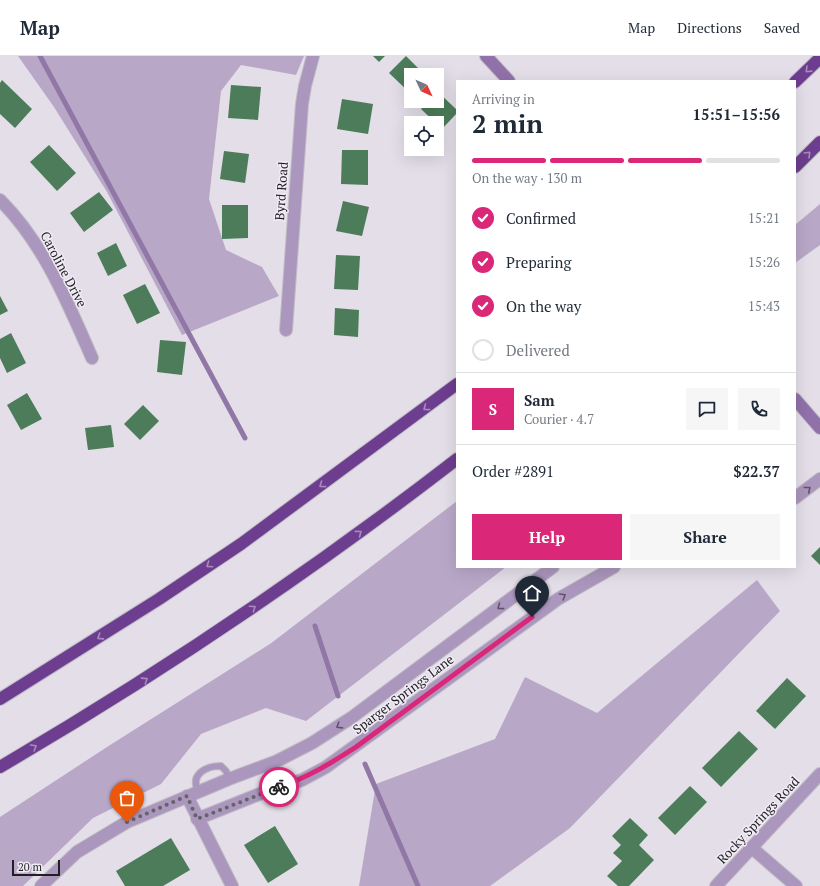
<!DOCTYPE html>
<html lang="en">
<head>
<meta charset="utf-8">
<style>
  :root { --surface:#fff; --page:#f6f6f7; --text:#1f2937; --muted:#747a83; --line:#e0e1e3; --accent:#db2777 }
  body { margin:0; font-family:"PT Serif",serif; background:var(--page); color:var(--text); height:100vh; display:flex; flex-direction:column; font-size:15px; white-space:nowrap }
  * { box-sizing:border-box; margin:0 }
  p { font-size:13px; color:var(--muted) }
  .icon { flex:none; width:22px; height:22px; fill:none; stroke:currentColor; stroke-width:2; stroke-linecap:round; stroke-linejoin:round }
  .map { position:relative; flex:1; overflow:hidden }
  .drawer { position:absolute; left:456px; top:24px; width:340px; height:488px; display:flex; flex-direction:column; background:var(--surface); border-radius:0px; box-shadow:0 4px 16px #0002 }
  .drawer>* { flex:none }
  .needle { width:26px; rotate:134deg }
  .tools { position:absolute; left:404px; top:12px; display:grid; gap:8px }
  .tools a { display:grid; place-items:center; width:40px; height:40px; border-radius:0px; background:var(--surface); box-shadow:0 4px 16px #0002; font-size:20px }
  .scale { position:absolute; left:12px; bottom:10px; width:48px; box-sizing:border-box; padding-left:4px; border:2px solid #211f23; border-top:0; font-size:11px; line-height:14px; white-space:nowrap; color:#211f23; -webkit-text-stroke:3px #f0ebf5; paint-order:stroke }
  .pin { position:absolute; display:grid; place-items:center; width:34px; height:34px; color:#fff; margin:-41px -17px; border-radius:50% 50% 50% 0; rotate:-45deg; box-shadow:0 0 4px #0007 }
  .pin .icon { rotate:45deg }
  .courier { position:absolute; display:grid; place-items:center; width:40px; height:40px; margin:-20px; border:3px solid #db2777; border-radius:50%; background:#fff; color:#222; box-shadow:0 1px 5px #0007 }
  .overview em { font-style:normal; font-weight:700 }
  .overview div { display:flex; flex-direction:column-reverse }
  .overview { display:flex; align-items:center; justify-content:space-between; height:68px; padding:0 16px }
  h1 { font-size:26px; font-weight:700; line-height:30px }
  .bar { display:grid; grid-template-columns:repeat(4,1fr); gap:6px 4px; align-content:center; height:48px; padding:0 16px }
  .bar i { height:5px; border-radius:3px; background:var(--line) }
  .bar .active { background:var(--accent) }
  .bar p { grid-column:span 4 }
  .line { display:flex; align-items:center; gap:10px; padding:0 16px; border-top:1px solid var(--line) }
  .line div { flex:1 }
  .round { display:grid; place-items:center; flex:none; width:42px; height:42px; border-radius:0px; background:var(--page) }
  ol { padding:0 16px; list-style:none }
  li { display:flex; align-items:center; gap:12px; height:44px }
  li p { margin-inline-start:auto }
  li .icon { padding:4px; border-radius:50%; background:var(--accent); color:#fff; stroke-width:4 }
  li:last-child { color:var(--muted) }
  li i { width:22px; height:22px; border:2px solid var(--line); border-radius:50% }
  .action { display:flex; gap:8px; margin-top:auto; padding:8px 16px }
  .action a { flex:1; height:46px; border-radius:0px; background:var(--accent); color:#fff; font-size:16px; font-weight:700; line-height:46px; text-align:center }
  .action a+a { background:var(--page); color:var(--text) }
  header { display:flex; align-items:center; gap:24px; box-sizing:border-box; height:56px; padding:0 20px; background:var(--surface); border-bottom:1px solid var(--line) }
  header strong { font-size:19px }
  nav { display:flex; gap:22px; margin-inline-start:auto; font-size:14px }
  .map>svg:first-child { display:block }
  .green { fill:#b9a7c8 }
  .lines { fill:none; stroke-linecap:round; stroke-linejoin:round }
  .stream { stroke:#9177a6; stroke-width:5 }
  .building { fill:#4c7c59 }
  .lane-casing { stroke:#c0bcc5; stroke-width:8 }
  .street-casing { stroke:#c0bcc5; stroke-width:14 }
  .secondary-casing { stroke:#c0bcc5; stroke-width:14 }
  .highway-casing { stroke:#c0bcc5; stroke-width:14 }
  .lane { stroke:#ab96bd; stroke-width:6 }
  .street { stroke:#ab96bd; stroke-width:12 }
  .secondary { stroke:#9171aa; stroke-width:12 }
  .highway { stroke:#6d3d8f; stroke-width:12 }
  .oneway { stroke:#a88bbd }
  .oneway2 { stroke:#5f5568 }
  .done { stroke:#656268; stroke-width:4; stroke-dasharray:0 7.2 }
  .route { stroke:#db2777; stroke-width:5 }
  .labels { text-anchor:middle; stroke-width:3; stroke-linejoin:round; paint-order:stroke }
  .street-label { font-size:13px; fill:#211f23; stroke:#f0ebf5 }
</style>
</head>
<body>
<header>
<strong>Map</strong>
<nav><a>Map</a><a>Directions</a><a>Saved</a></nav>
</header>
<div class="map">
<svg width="820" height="830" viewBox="0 0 820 830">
  <rect width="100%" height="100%" fill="#e3dee8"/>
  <!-- green -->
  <g class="green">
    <polygon points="18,0 304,0 296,19 241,9 221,35 209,143 226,194 262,211 279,240 182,279 107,136 54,51"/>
    <polygon points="820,148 820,189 795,207 795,169"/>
    <polygon points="457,445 457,511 506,511 306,665 266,652 201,678 161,728 93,762 23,830 0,830 0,761 107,691 270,588"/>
    <polygon points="757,524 780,555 570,772 490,830 359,830 376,728 495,683 525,621 597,657"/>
  </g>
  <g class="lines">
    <!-- stream -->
    <g class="stream">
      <polyline points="40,0 245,382"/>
      <polyline points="315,570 338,640"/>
      <polyline points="365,708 418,830"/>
    </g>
  </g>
  <!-- building -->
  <g class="building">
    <polygon points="373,0 385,0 379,6"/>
    <polygon points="406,0 425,19 411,19 410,37 389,17"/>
    <polygon points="2,24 32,53 15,72 0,58 0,27"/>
    <polygon points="231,29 261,31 258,64 228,62"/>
    <polygon points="438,36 457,54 457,57 442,73 421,53 429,45 437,45"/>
    <polygon points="342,43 373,48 368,78 337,73"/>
    <polygon points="49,89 76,117 57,135 30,106"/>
    <polygon points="342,94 368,94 368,129 341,128"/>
    <polygon points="224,95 249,98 245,127 220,123"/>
    <polygon points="99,136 113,154 84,176 70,157"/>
    <polygon points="343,145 369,151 362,180 336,175"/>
    <polygon points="222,149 248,149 248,182 222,183"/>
    <polygon points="116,187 127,210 108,220 97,197"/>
    <polygon points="336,199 360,200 358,234 334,233"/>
    <polygon points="145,228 160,257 137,268 123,239"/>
    <polygon points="0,240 8,255 0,259"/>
    <polygon points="335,252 359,254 358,281 334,279"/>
    <polygon points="11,277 26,307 7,317 0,302 0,283"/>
    <polygon points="160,284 186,286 182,319 157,316"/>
    <polygon points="27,337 42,363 21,374 7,349"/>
    <polygon points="143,349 159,365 140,384 124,368"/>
    <polygon points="111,369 114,391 88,394 85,372"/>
    <polygon points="820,491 820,509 811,500"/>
    <polygon points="787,622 806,640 775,673 756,655"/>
    <polygon points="739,675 758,693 721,731 702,712"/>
    <polygon points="690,730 707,746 675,779 658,762"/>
    <polygon points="630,762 648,779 639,789 654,804 629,830 618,830 607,820 622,805 613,797 621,789 612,780"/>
    <polygon points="275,770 298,808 268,827 244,789"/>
    <polygon points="171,782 190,814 163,830 125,830 116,815"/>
  </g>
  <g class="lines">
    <!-- lane casing -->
    <g class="lane-casing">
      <path id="lane" d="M 198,735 C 190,718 206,710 221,710 L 226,715 L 229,723"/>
    </g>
    <!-- street casing -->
    <g class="street-casing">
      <g id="street">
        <path d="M 0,144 C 44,188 67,245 92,302"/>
        <polyline points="286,274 302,48 305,30 313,0"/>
        <polyline points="795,442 820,423"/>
        <polyline points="187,740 232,830"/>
        <polyline points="197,763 262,737 302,724 326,711 558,543 614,511"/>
        <polyline points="752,792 796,830"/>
        <polyline points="41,830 77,796 127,766 229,723 277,705 312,687 351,662 553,511"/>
        <polyline points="716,830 820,718"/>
      </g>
    </g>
    <!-- secondary casing -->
    <g class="secondary-casing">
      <g id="secondary">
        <polyline points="486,0 509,25"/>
        <polyline points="795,343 820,372"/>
      </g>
    </g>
    <!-- highway casing -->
    <g class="highway-casing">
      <g id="highway">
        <polyline points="795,26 820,2"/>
        <polyline points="795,111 820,86"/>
        <polyline points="0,643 159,543 241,488 457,328"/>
        <path d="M 0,711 C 159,618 311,516 457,403"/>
      </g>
    </g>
    <!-- lane -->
    <use href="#lane" class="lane"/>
    <!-- street -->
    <use href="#street" class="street"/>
    <!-- secondary -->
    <use href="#secondary" class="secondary"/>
    <!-- highway -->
    <use href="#highway" class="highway"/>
  </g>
  <!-- one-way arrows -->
  <defs><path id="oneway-chevron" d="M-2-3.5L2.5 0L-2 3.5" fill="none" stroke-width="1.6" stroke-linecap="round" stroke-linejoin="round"/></defs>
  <g class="oneway">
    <use href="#oneway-chevron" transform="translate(808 14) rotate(136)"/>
    <use href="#oneway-chevron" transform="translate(808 98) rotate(-45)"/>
    <use href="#oneway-chevron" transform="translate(426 352) rotate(143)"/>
    <use href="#oneway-chevron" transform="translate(322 429) rotate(144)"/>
    <use href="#oneway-chevron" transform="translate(359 477) rotate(-37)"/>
    <use href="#oneway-chevron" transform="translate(209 509) rotate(146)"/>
    <use href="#oneway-chevron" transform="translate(253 552) rotate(-34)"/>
    <use href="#oneway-chevron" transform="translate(100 581) rotate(147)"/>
    <use href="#oneway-chevron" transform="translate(145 624) rotate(-33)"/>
    <use href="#oneway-chevron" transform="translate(34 691) rotate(-31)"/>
  </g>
  <g class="oneway2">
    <use href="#oneway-chevron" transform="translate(808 433) rotate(-39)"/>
    <use href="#oneway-chevron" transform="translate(563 540) rotate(-31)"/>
    <use href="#oneway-chevron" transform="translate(500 551) rotate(143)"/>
    <use href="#oneway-chevron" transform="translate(339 670) rotate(148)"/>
  </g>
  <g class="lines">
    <!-- done -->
    <polyline class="done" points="127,766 187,740 197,763 279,731"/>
    <!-- route -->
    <path class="route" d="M 279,731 C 307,722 331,707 356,691 L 532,561"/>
  </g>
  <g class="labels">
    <!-- street labels -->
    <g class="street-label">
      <text transform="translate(281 135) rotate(-86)" y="5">Byrd Road</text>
      <text transform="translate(64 213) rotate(62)" y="5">Caroline Drive</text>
      <text transform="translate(403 638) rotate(-37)" y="5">Sparger Springs Lane</text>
      <text transform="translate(758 764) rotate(-47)" y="5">Rocky Springs Road</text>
    </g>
  </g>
</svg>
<div class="tools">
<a><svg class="needle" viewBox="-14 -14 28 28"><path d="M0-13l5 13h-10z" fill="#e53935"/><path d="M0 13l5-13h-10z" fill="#747a83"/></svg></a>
<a><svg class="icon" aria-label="locate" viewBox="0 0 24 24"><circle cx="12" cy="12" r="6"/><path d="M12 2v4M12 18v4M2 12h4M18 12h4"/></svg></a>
</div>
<div class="scale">20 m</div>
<div class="pin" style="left:127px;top:766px;background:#ea580c"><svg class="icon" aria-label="bag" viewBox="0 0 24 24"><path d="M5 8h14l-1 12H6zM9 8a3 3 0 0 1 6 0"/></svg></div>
<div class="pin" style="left:532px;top:561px;background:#1f2937"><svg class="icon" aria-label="home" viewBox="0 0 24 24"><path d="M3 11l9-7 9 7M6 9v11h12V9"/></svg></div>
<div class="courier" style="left:279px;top:731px"><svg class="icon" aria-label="bike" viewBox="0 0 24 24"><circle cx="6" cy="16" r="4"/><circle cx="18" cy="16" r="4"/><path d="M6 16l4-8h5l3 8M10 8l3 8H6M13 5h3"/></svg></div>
<section class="drawer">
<div class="overview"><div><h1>2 min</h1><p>Arriving in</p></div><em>15:51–15:56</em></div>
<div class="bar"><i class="active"></i><i class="active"></i><i class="active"></i><i></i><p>On the way · 130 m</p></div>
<ol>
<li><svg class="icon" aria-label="check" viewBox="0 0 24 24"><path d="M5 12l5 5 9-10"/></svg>Confirmed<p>15:21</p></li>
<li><svg class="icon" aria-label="check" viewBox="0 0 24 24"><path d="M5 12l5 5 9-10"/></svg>Preparing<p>15:26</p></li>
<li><svg class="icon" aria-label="check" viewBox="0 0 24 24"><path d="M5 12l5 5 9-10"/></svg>On the way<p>15:43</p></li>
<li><i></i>Delivered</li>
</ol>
<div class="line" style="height:72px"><b class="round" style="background:var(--accent);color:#fff">S</b><div><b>Sam</b><p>Courier · 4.7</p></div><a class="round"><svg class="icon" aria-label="chat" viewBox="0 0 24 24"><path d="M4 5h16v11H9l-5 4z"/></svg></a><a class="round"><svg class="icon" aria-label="phone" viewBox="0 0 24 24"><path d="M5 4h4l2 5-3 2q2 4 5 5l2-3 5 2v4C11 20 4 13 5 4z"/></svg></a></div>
<div class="line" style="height:52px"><div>Order #2891</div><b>$22.37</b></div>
<div class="action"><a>Help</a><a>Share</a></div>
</section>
</div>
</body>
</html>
